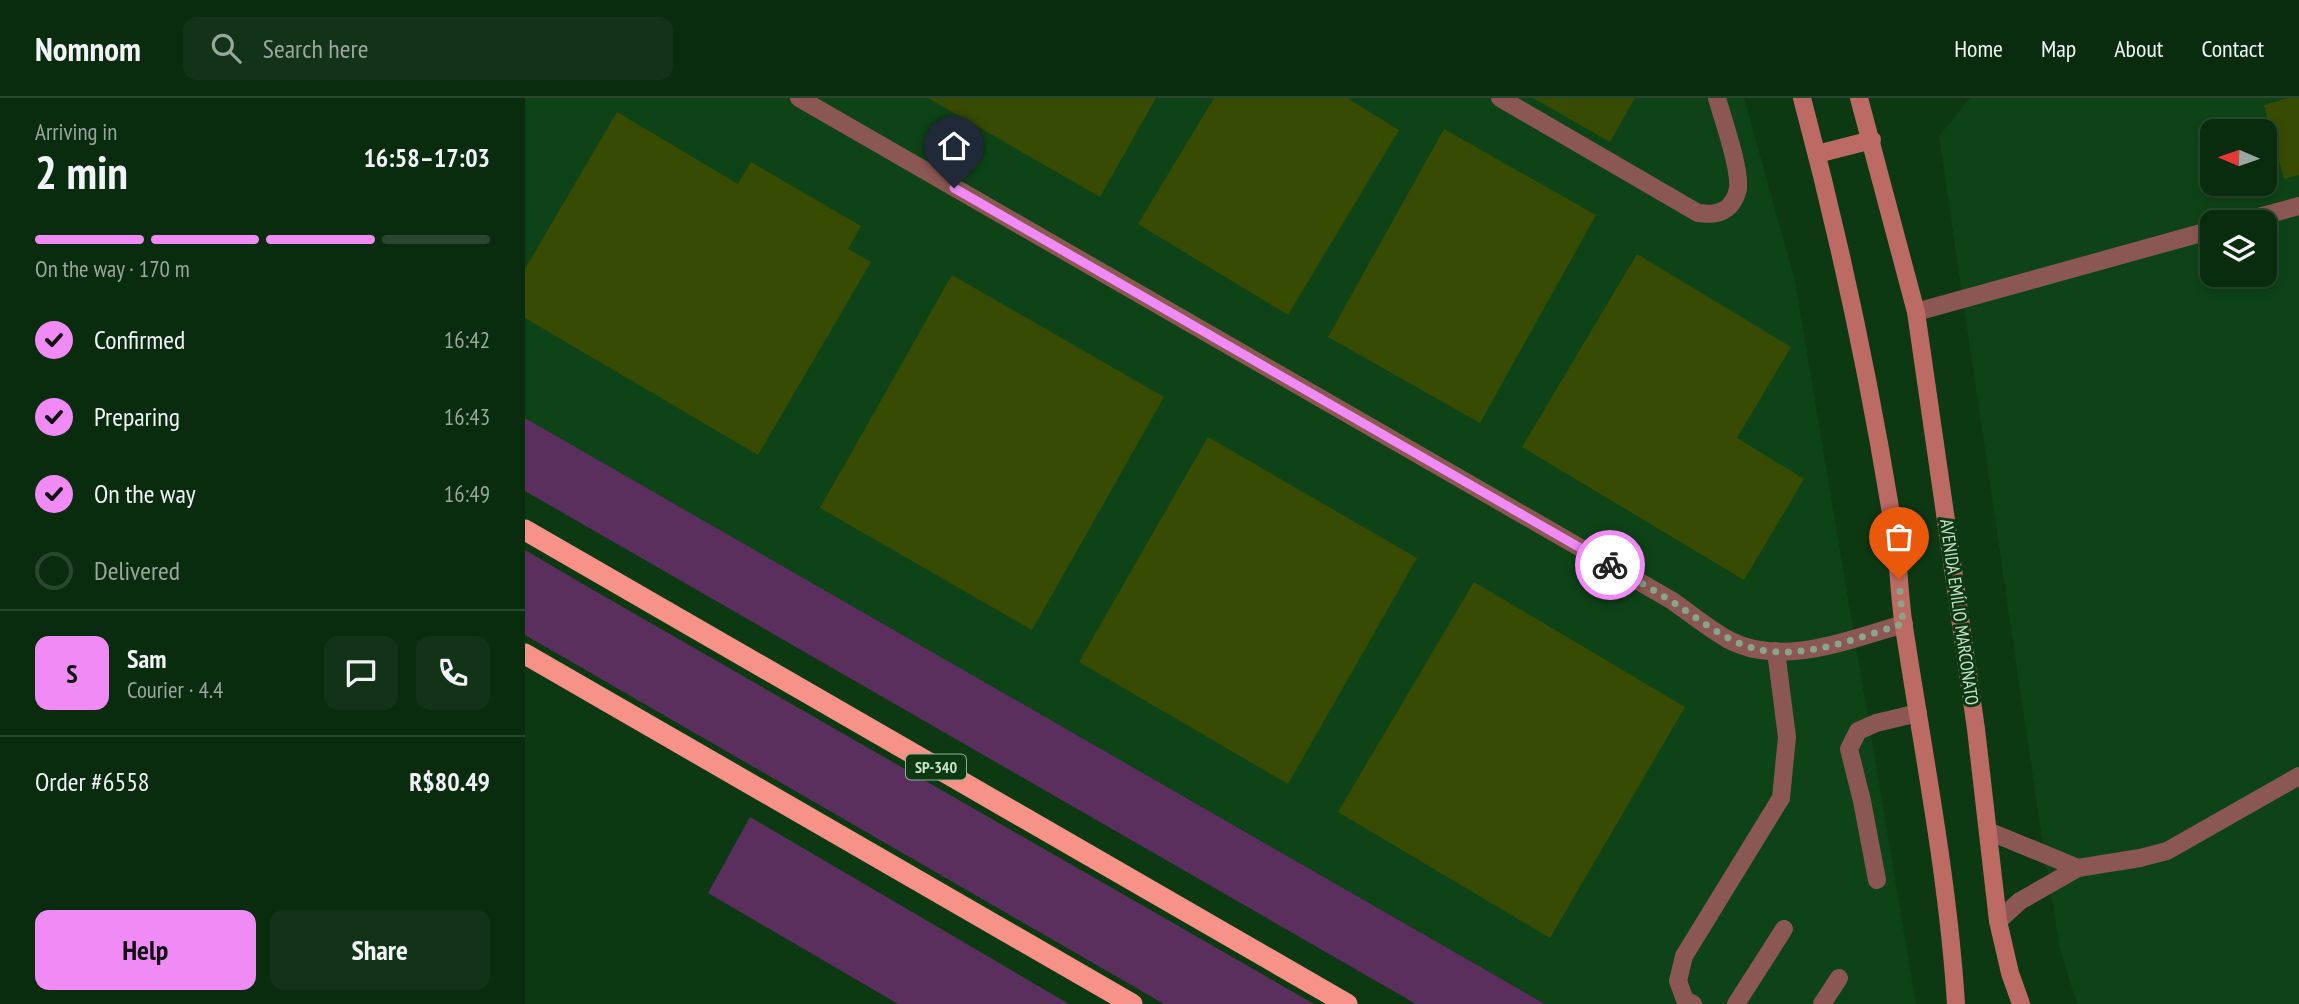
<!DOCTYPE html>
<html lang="en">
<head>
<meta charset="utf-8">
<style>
  :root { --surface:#092b0e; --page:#123317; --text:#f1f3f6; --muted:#99a79e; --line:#29472e; --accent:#f08bf5 }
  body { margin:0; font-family:"PT Sans Narrow",sans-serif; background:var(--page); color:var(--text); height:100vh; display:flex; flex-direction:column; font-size:26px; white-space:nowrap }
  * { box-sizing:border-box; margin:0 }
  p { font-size:23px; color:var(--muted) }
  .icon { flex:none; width:38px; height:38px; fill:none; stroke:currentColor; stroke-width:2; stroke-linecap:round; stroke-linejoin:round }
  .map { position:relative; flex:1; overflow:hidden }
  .sheet { display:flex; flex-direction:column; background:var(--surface); width:525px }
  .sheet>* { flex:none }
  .needle { width:46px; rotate:272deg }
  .buttons { position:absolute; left:1675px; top:21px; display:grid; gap:14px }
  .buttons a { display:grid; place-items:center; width:77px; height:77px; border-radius:14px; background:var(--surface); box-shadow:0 4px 10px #0003,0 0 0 2px var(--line); font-size:35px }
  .pin { position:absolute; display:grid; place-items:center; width:60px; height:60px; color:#fff; margin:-72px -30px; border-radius:50% 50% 50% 0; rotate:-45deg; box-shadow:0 0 7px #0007 }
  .pin .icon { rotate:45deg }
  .courier { position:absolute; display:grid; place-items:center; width:70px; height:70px; margin:-35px; border:5px solid #f08bf5; border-radius:50%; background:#fff; color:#222; box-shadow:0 2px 9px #0007 }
  .overview em { font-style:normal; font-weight:700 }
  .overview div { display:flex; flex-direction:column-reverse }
  .overview { display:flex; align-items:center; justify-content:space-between; height:119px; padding:0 35px }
  h1 { font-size:46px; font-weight:700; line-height:52px }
  .bar { display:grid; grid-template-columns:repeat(4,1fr); gap:10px 7px; align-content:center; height:84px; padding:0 35px }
  .bar i { height:9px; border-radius:5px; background:var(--line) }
  .bar .on { background:var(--accent) }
  .bar p { grid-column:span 4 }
  .line { display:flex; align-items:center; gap:18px; padding:0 35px; border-top:2px solid var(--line) }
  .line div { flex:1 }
  .round { display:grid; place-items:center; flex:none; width:74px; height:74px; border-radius:14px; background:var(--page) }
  ol { padding:0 35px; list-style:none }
  li { display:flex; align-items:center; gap:21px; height:77px }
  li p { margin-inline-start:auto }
  li .icon { padding:7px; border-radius:50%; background:var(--accent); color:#111; stroke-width:4 }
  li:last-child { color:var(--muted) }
  li i { width:38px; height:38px; border:4px solid var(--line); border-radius:50% }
  .cta { display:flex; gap:14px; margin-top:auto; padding:14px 35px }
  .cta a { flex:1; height:80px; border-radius:14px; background:var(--accent); color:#111; font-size:28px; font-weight:700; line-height:80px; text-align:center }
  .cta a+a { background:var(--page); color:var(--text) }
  header { display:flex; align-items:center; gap:42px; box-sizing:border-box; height:98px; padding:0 35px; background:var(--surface); border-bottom:2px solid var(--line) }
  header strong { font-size:33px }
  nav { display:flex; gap:38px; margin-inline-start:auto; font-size:24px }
  .search { width:490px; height:63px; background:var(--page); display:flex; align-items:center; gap:18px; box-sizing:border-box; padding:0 24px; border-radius:14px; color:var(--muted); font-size:26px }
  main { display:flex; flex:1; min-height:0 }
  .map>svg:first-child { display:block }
  .built { fill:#0e4317; fill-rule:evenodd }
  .green { fill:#5a2e5d }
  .building { fill:#374b03 }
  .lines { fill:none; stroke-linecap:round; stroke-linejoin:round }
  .lane { stroke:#8a5752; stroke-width:18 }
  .secondary { stroke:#bc6b64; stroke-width:18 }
  .highway { stroke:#f79289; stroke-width:21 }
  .done { stroke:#87a689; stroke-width:7; stroke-dasharray:0 12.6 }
  .route { stroke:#f08bf5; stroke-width:9 }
  .labels { text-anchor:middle; stroke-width:6; stroke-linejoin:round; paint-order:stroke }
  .shield { fill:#0c3912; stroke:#90af92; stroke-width:2 }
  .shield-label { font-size:16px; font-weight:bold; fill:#c9e1c9 }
  .street-label { font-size:18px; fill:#c9e1c9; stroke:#0c3912 }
</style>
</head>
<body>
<header>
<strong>Nomnom</strong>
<div class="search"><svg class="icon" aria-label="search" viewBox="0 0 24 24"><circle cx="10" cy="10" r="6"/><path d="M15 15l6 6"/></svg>Search here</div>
<nav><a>Home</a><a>Map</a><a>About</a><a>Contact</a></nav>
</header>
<main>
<section class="sheet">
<div class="overview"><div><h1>2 min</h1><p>Arriving in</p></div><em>16:58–17:03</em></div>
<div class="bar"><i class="on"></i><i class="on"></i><i class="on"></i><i></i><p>On the way · 170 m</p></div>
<ol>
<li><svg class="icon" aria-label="check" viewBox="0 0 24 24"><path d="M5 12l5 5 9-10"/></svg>Confirmed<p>16:42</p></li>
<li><svg class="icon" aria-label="check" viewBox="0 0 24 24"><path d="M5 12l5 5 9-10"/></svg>Preparing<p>16:43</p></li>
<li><svg class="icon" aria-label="check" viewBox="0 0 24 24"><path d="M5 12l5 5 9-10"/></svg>On the way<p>16:49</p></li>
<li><i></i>Delivered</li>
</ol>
<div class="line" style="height:126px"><b class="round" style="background:var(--accent);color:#111">S</b><div><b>Sam</b><p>Courier · 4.4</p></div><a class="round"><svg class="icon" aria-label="chat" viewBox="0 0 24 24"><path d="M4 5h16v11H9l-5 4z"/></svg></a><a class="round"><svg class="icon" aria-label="phone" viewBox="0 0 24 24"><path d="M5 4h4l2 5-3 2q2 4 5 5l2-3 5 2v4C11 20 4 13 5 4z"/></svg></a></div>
<div class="line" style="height:91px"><div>Order #6558</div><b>R$80.49</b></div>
<div class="cta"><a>Help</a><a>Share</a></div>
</section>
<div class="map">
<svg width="1774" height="906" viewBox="0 0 1774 906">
  <rect width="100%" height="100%" fill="#0c3912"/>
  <!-- built -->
  <g class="built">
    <polygon points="0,0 1219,0 1270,183 1391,906 1021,906 0,320"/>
    <path d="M 1445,0 L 1774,0 L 1774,906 L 1552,906 L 1535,851 L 1514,721 L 1414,38 ZM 1687,33 L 1740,33 L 1740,86 L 1687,86 ZM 1687,124 L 1740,124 L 1740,177 L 1687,177 Z"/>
  </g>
  <!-- green -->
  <g class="green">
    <polygon points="0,320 1020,906 891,906 0,393"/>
    <polygon points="0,452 70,493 789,906 639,906 0,537"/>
    <polygon points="225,719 544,906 373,906 183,795"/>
  </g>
  <!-- building -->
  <g class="building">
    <polygon points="403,0 631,0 575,99"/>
    <polygon points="689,0 822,0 874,32 763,217 613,126"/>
    <polygon points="1008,0 1110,0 1085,44"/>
    <polygon points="1763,0 1774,0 1774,77 1759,81 1739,7"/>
    <polygon points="92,14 213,86 226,64 336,128 323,151 346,164 233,357 0,220 0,171"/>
    <polygon points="919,31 1071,117 955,325 803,239"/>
    <polygon points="1112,156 1266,249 1212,340 1279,381 1219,482 997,349"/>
    <polygon points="427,177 639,299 507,532 295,410"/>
    <polygon points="683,339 892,460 763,686 554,564"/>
    <polygon points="949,484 1160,609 1025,840 813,714"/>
  </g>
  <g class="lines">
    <!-- lane -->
    <g class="lane">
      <path d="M 274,0 L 1146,502 C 1165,515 1184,531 1204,542 C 1258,570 1325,541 1379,526"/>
      <path d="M 975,0 L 1173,115 C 1182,116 1191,117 1199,112 C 1206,109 1212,98 1213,90 C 1215,69 1198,22 1192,0"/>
      <polyline points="1715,124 1774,108"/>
      <polyline points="1391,214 1687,132"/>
      <polyline points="1463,733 1553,770"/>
      <polyline points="1352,782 1337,703 1324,651 1333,633 1351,625 1393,615"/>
      <polyline points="1473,823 1495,803 1553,770 1615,760 1642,753 1774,678"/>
      <polyline points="1168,906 1160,902 1153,883 1159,858 1256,700 1262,639 1251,553"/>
      <polyline points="1211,906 1259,831"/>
      <polyline points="1297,906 1314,880"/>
    </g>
    <!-- secondary -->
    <g class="secondary">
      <path d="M 1277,0 C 1315,142 1346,289 1369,434 C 1374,466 1374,498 1379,529 C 1398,654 1423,779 1431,906"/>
      <polyline points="1334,0 1391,214 1451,631 1473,823 1485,875 1496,906"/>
      <polyline points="1292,56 1347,42"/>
    </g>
    <!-- highway -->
    <g class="highway">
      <polyline points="0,432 822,906"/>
      <polyline points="0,556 607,906"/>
    </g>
  </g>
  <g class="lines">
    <!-- done -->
    <path class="done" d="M 1085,467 C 1106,479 1126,490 1146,503 C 1175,521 1201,545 1236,552 C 1282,561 1334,539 1378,526 L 1374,481"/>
    <!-- route -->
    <polyline class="route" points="429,90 1085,467"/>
  </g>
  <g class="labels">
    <!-- shield labels -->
    <rect class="shield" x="381" y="656.5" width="60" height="25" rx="5"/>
    <g class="shield-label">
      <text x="411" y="675">SP-340</text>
    </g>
    <!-- street labels -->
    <g class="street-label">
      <text transform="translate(1434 514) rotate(82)" y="6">AVENIDA EMÍLIO MARCONATO</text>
    </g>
  </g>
</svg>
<div class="buttons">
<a><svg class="needle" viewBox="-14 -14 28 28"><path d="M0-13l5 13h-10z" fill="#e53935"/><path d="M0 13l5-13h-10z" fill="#99a79e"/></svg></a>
<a><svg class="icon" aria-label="layers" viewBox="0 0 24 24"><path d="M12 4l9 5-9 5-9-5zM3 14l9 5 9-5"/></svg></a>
</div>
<div class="pin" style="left:1374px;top:481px;background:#ea580c"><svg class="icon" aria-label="bag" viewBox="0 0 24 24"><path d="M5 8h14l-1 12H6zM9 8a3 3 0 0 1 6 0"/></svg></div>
<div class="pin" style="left:429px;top:90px;background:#1f2937"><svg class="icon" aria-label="home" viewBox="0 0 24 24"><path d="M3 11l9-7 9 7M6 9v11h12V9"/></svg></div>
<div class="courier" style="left:1085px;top:467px"><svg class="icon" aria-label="bike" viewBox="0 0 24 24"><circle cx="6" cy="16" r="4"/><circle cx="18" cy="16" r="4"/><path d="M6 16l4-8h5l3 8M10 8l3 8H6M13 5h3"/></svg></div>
</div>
</main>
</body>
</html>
